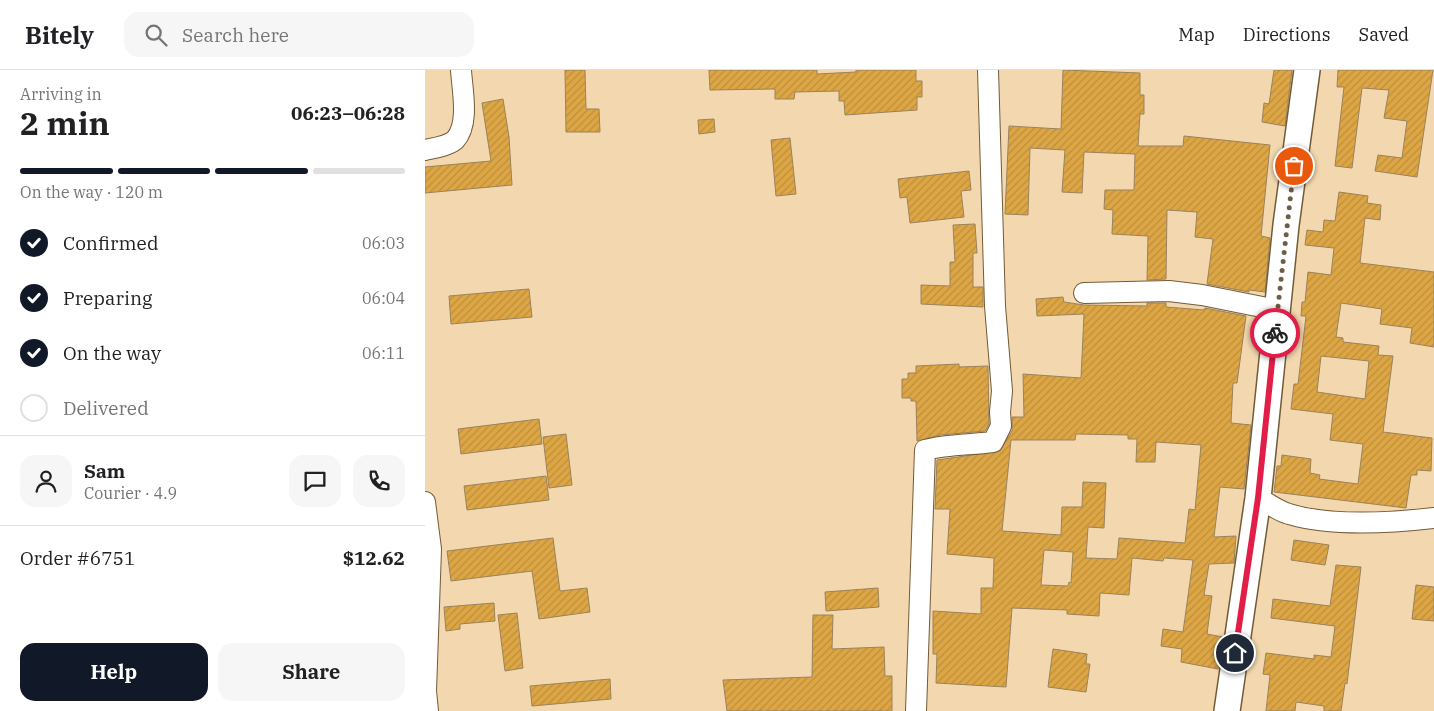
<!DOCTYPE html>
<html lang="en">
<head>
<meta charset="utf-8">
<style>
  :root { --surface:#fff; --page:#f6f6f6; --text:#202124; --muted:#757577; --line:#e0e0e0; --accent:#111827 }
  body { margin:0; font-family:"IBM Plex Serif",serif; background:var(--page); color:var(--text); height:100vh; display:flex; flex-direction:column; font-size:19px; white-space:nowrap }
  * { box-sizing:border-box; margin:0 }
  p { font-size:16px; color:var(--muted) }
  .icon { flex:none; width:28px; height:28px; fill:none; stroke:currentColor; stroke-width:2; stroke-linecap:round; stroke-linejoin:round }
  .map { position:relative; flex:1; overflow:hidden }
  .panel { display:flex; flex-direction:column; background:var(--surface); width:425px }
  .panel>* { flex:none }
  .pin { position:absolute; display:grid; place-items:center; width:42px; height:42px; color:#fff; margin:-21px; border:2px solid #fff; border-radius:50%; box-shadow:0 1px 5px #0007 }
  .courier { position:absolute; display:grid; place-items:center; width:50px; height:50px; margin:-25px; border:4px solid #e11d48; border-radius:50%; background:#fff; color:#222; box-shadow:0 1px 6px #0007 }
  .head em { font-style:normal; font-weight:700 }
  .head div { display:flex; flex-direction:column-reverse }
  .head { display:flex; align-items:center; justify-content:space-between; height:85px; padding:0 20px }
  h1 { font-size:32px; font-weight:700; line-height:38px }
  .bar { display:grid; grid-template-columns:repeat(4,1fr); gap:8px 5px; align-content:center; height:60px; padding:0 20px }
  .bar i { height:6px; border-radius:4px; background:var(--line) }
  .bar .active { background:var(--accent) }
  .bar p { grid-column:span 4 }
  .line { display:flex; align-items:center; gap:12px; padding:0 20px; border-top:1px solid var(--line) }
  .line div { flex:1 }
  .round { display:grid; place-items:center; flex:none; width:52px; height:52px; border-radius:15px; background:var(--page) }
  ol { padding:0 20px; list-style:none }
  li { display:flex; align-items:center; gap:15px; height:55px }
  li p { margin-inline-start:auto }
  li .icon { padding:5px; border-radius:50%; background:var(--accent); color:#fff; stroke-width:4 }
  li:last-child { color:var(--muted) }
  li i { width:28px; height:28px; border:2px solid var(--line); border-radius:50% }
  .cta { display:flex; gap:10px; margin-top:auto; padding:10px 20px }
  .cta a { flex:1; height:58px; border-radius:15px; background:var(--accent); color:#fff; font-size:20px; font-weight:700; line-height:58px; text-align:center }
  .cta a+a { background:var(--page); color:var(--text) }
  header { display:flex; align-items:center; gap:30px; box-sizing:border-box; height:70px; padding:0 25px; background:var(--surface); border-bottom:1px solid var(--line) }
  header strong { font-size:24px }
  nav { display:flex; gap:28px; margin-inline-start:auto; font-size:18px }
  .search { width:350px; height:45px; background:var(--page); display:flex; align-items:center; gap:12px; box-sizing:border-box; padding:0 18px; border-radius:15px; color:var(--muted); font-size:19px }
  main { display:flex; flex:1; min-height:0 }
  .map>svg:first-child { display:block }
  .building { fill:url(#building-hatch); stroke:#9b825b; fill-rule:evenodd }
  .lines { fill:none; stroke-linecap:round; stroke-linejoin:round }
  .minor-casing { stroke:#735b36; stroke-width:22 }
  .tertiary-casing { stroke:#735b36; stroke-width:28 }
  .minor { stroke:#fff; stroke-width:20 }
  .tertiary { stroke:#fff; stroke-width:25 }
  .done { stroke:#6e5e45; stroke-width:5; stroke-dasharray:0 9 }
  .route { stroke:#e11d48; stroke-width:6 }
</style>
</head>
<body>
<header>
<strong>Bitely</strong>
<div class="search"><svg class="icon" aria-label="search" viewBox="0 0 24 24"><circle cx="10" cy="10" r="6"/><path d="M15 15l6 6"/></svg>Search here</div>
<nav><a>Map</a><a>Directions</a><a>Saved</a></nav>
</header>
<main>
<section class="panel">
<div class="head"><div><h1>2 min</h1><p>Arriving in</p></div><em>06:23–06:28</em></div>
<div class="bar"><i class="active"></i><i class="active"></i><i class="active"></i><i></i><p>On the way · 120 m</p></div>
<ol>
<li><svg class="icon" aria-label="check" viewBox="0 0 24 24"><path d="M5 12l5 5 9-10"/></svg>Confirmed<p>06:03</p></li>
<li><svg class="icon" aria-label="check" viewBox="0 0 24 24"><path d="M5 12l5 5 9-10"/></svg>Preparing<p>06:04</p></li>
<li><svg class="icon" aria-label="check" viewBox="0 0 24 24"><path d="M5 12l5 5 9-10"/></svg>On the way<p>06:11</p></li>
<li><i></i>Delivered</li>
</ol>
<div class="line" style="height:90px"><a class="round"><svg class="icon" aria-label="person" viewBox="0 0 24 24"><circle cx="12" cy="8" r="4"/><path d="M4 21q1-7 8-7t8 7"/></svg></a><div><b>Sam</b><p>Courier · 4.9</p></div><a class="round"><svg class="icon" aria-label="chat" viewBox="0 0 24 24"><path d="M4 5h16v11H9l-5 4z"/></svg></a><a class="round"><svg class="icon" aria-label="phone" viewBox="0 0 24 24"><path d="M5 4h4l2 5-3 2q2 4 5 5l2-3 5 2v4C11 20 4 13 5 4z"/></svg></a></div>
<div class="line" style="height:65px"><div>Order #6751</div><b>$12.62</b></div>
<div class="cta"><a>Help</a><a>Share</a></div>
</section>
<div class="map">
<svg width="1009" height="641" viewBox="0 0 1009 641">
  <defs>
    <pattern id="building-hatch" width="6" height="6" patternUnits="userSpaceOnUse" patternTransform="scale(1.25)"><rect width="6" height="6" fill="#dda645"/><path d="M-1 1l2-2M0 6l6-6M5 7l2-2" fill="none" stroke="#be8e3b"/></pattern>
  </defs>
  <rect width="100%" height="100%" fill="#f3d8af"/>
  <!-- building -->
  <g class="building">
    <polygon points="140,0 160,0 161,39 174,39 175,62 141,62"/>
    <polygon points="284,0 392,0 392,4 431,2 431,0 491,0 491,11 497,11 497,27 492,27 492,40 420,45 419,31 414,31 414,21 370,22 369,29 350,29 350,19 285,20"/>
    <polygon points="638,0 715,3 715,25 719,25 719,44 715,44 713,76 758,76 759,66 845,75 836,166 845,168 840,222 824,220 824,222 782,214 788,169 770,167 772,142 742,140 741,209 722,210 723,166 687,164 688,140 679,139 680,120 709,120 710,84 659,82 657,123 637,122 640,80 605,78 603,145 580,144 584,56 636,59"/>
    <polygon points="849,0 867,0 860,56 837,52 839,33 844,34"/>
    <polygon points="913,0 1008,0 992,107 950,101 953,85 977,88 982,51 959,48 964,20 937,18 927,98 910,96 919,17 912,17"/>
    <polygon points="78,29 84,67 87,115 0,123 0,97 66,91 57,33"/>
    <polygon points="289,49 290,62 274,64 273,50"/>
    <polygon points="365,68 371,124 351,126 346,70"/>
    <polygon points="544,101 546,120 536,121 539,147 485,153 482,127 475,128 473,109"/>
    <path d="M 914,122 L 943,126 L 942,133 L 956,135 L 955,150 L 940,148 L 935,193 L 1009,202 L 1009,277 L 985,273 L 987,258 L 955,254 L 957,239 L 916,233 L 911,267 L 918,268 L 918,272 L 954,276 L 953,285 L 968,286 L 958,362 L 1007,368 L 1006,401 L 992,400 L 992,405 L 986,405 L 981,438 L 849,422 L 852,396 L 856,396 L 857,385 L 886,389 L 885,403 L 895,405 L 894,409 L 933,414 L 938,374 L 905,370 L 908,344 L 866,339 L 869,314 L 873,314 L 881,246 L 876,246 L 877,232 L 880,232 L 883,202 L 906,205 L 909,178 L 880,175 L 882,160 L 898,162 L 899,150 L 910,151 ZM 896,286 L 944,291 L 940,329 L 892,322 Z"/>
    <polygon points="550,154 552,183 548,183 548,217 558,217 558,237 496,234 496,215 525,216 525,192 530,192 528,155"/>
    <polygon points="104,219 107,247 26,254 24,226"/>
    <path d="M 638,227 L 639,232 L 659,235 L 722,236 L 722,233 L 741,233 L 741,237 L 779,240 L 780,238 L 821,246 L 812,313 L 808,313 L 806,353 L 826,355 L 819,419 L 795,417 L 789,467 L 811,466 L 809,493 L 784,494 L 779,525 L 787,526 L 782,564 L 798,567 L 793,599 L 756,592 L 757,579 L 736,576 L 738,559 L 758,562 L 768,490 L 739,488 L 738,491 L 707,488 L 704,525 L 675,523 L 674,546 L 642,544 L 642,540 L 587,538 L 581,617 L 511,613 L 512,584 L 508,584 L 508,541 L 556,544 L 556,518 L 568,518 L 569,488 L 522,484 L 525,439 L 510,439 L 512,390 L 575,381 L 587,361 L 587,347 L 599,347 L 598,304 L 656,308 L 659,244 L 612,246 L 611,229 ZM 651,364 L 703,365 L 703,369 L 712,369 L 711,392 L 730,392 L 731,372 L 776,375 L 770,440 L 764,439 L 760,473 L 694,468 L 692,489 L 661,488 L 663,457 L 679,458 L 681,413 L 658,412 L 657,437 L 637,437 L 636,465 L 577,461 L 586,370 L 650,370 ZM 619,480 L 648,482 L 646,513 L 644,512 L 643,516 L 616,515 Z"/>
    <polygon points="534,294 534,297 563,296 564,354 560,361 515,365 492,371 491,331 486,331 486,328 477,328 477,309 483,309 483,303 491,303 491,296"/>
    <polygon points="114,349 117,374 36,384 33,359"/>
    <polygon points="141,364 147,415 124,418 118,367"/>
    <polygon points="121,406 124,430 42,440 39,416"/>
    <polygon points="128,468 135,521 162,518 165,542 114,549 107,501 26,511 22,481"/>
    <polygon points="869,470 904,475 900,495 866,490"/>
    <polygon points="911,495 936,497 922,614 920,613 916,641 899,641 899,636 871,632 870,641 841,641 845,605 838,604 841,583 889,589 889,585 906,587 910,556 846,548 848,529 905,536"/>
    <polygon points="991,515 1009,517 1009,551 987,549"/>
    <polygon points="453,518 454,537 401,541 400,522"/>
    <polygon points="69,533 70,551 35,554 35,559 21,561 19,537"/>
    <polygon points="92,543 98,598 80,601 73,545"/>
    <polygon points="388,545 408,545 407,579 459,577 460,606 467,606 467,641 302,641 298,610 387,607"/>
    <polygon points="628,579 662,584 661,594 665,594 661,622 623,617"/>
    <polygon points="185,609 186,629 107,636 105,616"/>
  </g>
  <g class="lines">
    <!-- minor casing -->
    <g class="minor-casing">
      <g id="minor">
        <path d="M 0,80 C 9,78 23,76 30,70 C 45,54 37,19 36,0"/>
        <polyline points="659,223 744,221 777,225 852,240"/>
        <path d="M 833,428 C 843,433 853,441 864,444 C 907,457 965,453 1009,448"/>
        <polyline points="0,432 6,479 1,621 3,641"/>
        <path d="M 491,641 L 500,380 C 522,374 545,375 568,372 L 576,356 L 575,342 L 577,321 L 570,236 L 563,0"/>
      </g>
    </g>
    <!-- tertiary casing -->
    <g class="tertiary-casing">
      <polyline id="tertiary" points="802,641 833,428 861,155 882,0"/>
    </g>
    <!-- minor -->
    <use href="#minor" class="minor"/>
    <!-- tertiary -->
    <use href="#tertiary" class="tertiary"/>
  </g>
  <g class="lines">
    <!-- done -->
    <polyline class="done" points="850,263 869,96"/>
    <!-- route -->
    <polyline class="route" points="810,583 833,428 850,263"/>
  </g>
</svg>
<div class="pin" style="left:869px;top:96px;background:#ea580c"><svg class="icon" aria-label="bag" viewBox="0 0 24 24"><path d="M5 8h14l-1 12H6zM9 8a3 3 0 0 1 6 0"/></svg></div>
<div class="pin" style="left:810px;top:583px;background:#1f2937"><svg class="icon" aria-label="home" viewBox="0 0 24 24"><path d="M3 11l9-7 9 7M6 9v11h12V9"/></svg></div>
<div class="courier" style="left:850px;top:263px"><svg class="icon" aria-label="bike" viewBox="0 0 24 24"><circle cx="6" cy="16" r="4"/><circle cx="18" cy="16" r="4"/><path d="M6 16l4-8h5l3 8M10 8l3 8H6M13 5h3"/></svg></div>
</div>
</main>
</body>
</html>
